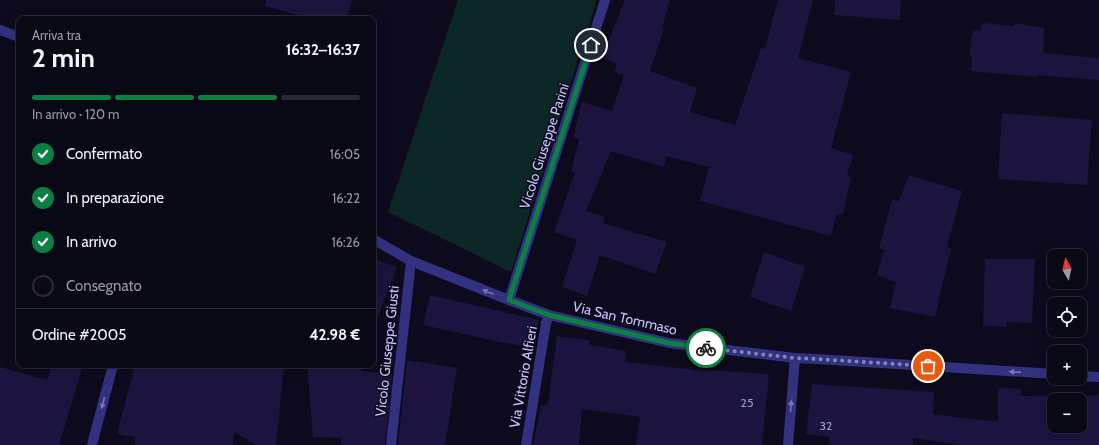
<!DOCTYPE html>
<html lang="it">
<head>
<meta charset="utf-8">
<style>
  :root { --surface:#090815; --page:#171622; --text:#f1f3f6; --muted:#999aa0; --line:#292934; --accent:#0b8043 }
  body { margin:0; font-family:Cabin,sans-serif; background:var(--page); color:var(--text); height:100vh; display:flex; flex-direction:column; font-size:15px; white-space:nowrap }
  * { box-sizing:border-box; margin:0 }
  p { font-size:13px; color:var(--muted) }
  .icon { flex:none; width:22px; height:22px; fill:none; stroke:currentColor; stroke-width:2; stroke-linecap:round; stroke-linejoin:round }
  .map { position:relative; flex:1; overflow:hidden }
  .side { position:absolute; left:16px; top:16px; width:360px; height:352px; display:flex; flex-direction:column; background:var(--surface); border-radius:8px; box-shadow:0 4px 16px #0002,0 0 0 1px var(--line) }
  .side>* { flex:none }
  .needle { width:26px; rotate:352deg }
  .fabs { position:absolute; left:1047px; top:249px; display:grid; gap:8px }
  .fabs a { display:grid; place-items:center; width:40px; height:40px; border-radius:8px; background:var(--surface); box-shadow:0 4px 16px #0002,0 0 0 1px var(--line); font-size:20px }
  .pin { position:absolute; display:grid; place-items:center; width:34px; height:34px; color:#fff; margin:-17px; border:2px solid #fff; border-radius:50%; box-shadow:0 1px 4px #0007 }
  .courier { position:absolute; display:grid; place-items:center; width:40px; height:40px; margin:-20px; border:3px solid #0b8043; border-radius:50%; background:#fff; color:#222; box-shadow:0 1px 5px #0007 }
  .headline em { font-style:normal; font-weight:700 }
  .headline div { display:flex; flex-direction:column-reverse }
  .headline { display:flex; align-items:center; justify-content:space-between; height:68px; padding:0 16px }
  h1 { font-size:26px; font-weight:700; line-height:30px }
  .bar { display:grid; grid-template-columns:repeat(4,1fr); gap:6px 4px; align-content:center; height:48px; padding:0 16px }
  .bar i { height:5px; border-radius:3px; background:var(--line) }
  .bar .active { background:var(--accent) }
  .bar p { grid-column:span 4 }
  .line { display:flex; align-items:center; gap:10px; padding:0 16px; border-top:1px solid var(--line) }
  .line div { flex:1 }
  ol { padding:0 16px; list-style:none }
  li { display:flex; align-items:center; gap:12px; height:44px }
  li p { margin-inline-start:auto }
  li .icon { padding:4px; border-radius:50%; background:var(--accent); color:#fff; stroke-width:4 }
  li:last-child { color:var(--muted) }
  li i { width:22px; height:22px; border:2px solid var(--line); border-radius:50% }
  .map>svg:first-child { display:block }
  .green { fill:#0c2625 }
  .building { fill:#1c143e; fill-rule:evenodd }
  .lines { fill:none; stroke-linecap:round; stroke-linejoin:round }
  .minor { stroke:#32317f; stroke-width:10 }
  .oneway { fill:#7674b9 }
  .done { stroke:#8884b0; stroke-width:4; stroke-dasharray:0 7.2 }
  .route { stroke:#0b8043; stroke-width:5 }
  .labels { text-anchor:middle; stroke-width:3; stroke-linejoin:round; paint-order:stroke }
  .number-label { font-size:12px; fill:#9e99cf }
  .street-label { font-size:14px; fill:#cac5ff; stroke:#0c0a1c }
</style>
</head>
<body>
<div class="map">
<svg width="1099" height="445" viewBox="0 0 1099 445">
  <rect width="100%" height="100%" fill="#0c0a1c"/>
  <!-- green -->
  <polygon class="green" points="458,0 597,0 511,272 388,212"/>
  <!-- building -->
  <g class="building">
    <polygon points="266,0 352,0 347,19 312,19 265,6"/>
    <polygon points="625,0 670,0 662,28 664,29 650,71 697,88 690,112 735,125 761,48 765,49 778,0 813,0 798,58 851,72 831,148 853,155 847,175 851,178 843,214 836,215 831,236 700,201 709,167 666,156 664,167 611,151 586,211 605,217 603,223 667,242 655,274 600,255 587,296 562,287 577,240 554,232 575,173 571,171 579,140 573,137 582,102 612,111 624,75 614,72 617,64 602,57"/>
    <polygon points="835,0 901,0 900,20 834,15"/>
    <polygon points="982,23 1014,26 1015,23 1044,28 1043,53 1099,58 1099,80 1037,75 1037,77 971,71 972,58 969,55 973,30 981,31"/>
    <polygon points="1002,113 1092,120 1087,185 998,179"/>
    <polygon points="909,175 962,191 947,247 951,248 935,317 890,308 896,282 877,275 884,250 879,248 892,200 899,201"/>
    <polygon points="764,252 805,267 791,311 750,297"/>
    <polygon points="373,259 397,267 375,324 373,324"/>
    <polygon points="985,259 1035,259 1032,323 1006,322 1006,327 983,326"/>
    <polygon points="430,295 539,320 531,347 500,342 423,325"/>
    <polygon points="557,336 590,340 589,345 626,351 625,362 706,371 706,370 769,374 762,445 636,445 640,417 582,409 579,445 533,445 541,406 548,404"/>
    <polygon points="407,360 457,368 445,445 398,445"/>
    <polygon points="52,365 83,365 59,445 0,445 0,367 47,380"/>
    <polygon points="135,365 284,365 276,445 257,445 234,432 233,445 135,445 135,437 117,434"/>
    <polygon points="307,365 363,365 361,371 392,374 385,445 341,445 341,438 313,437"/>
    <path d="M 812,384 L 934,392 L 933,414 L 998,422 L 998,388 L 1021,389 L 1021,396 L 1099,395 L 1099,445 L 961,445 L 913,438 L 913,445 L 829,445 L 830,437 L 806,434 ZM 1054,400 L 1080,400 L 1080,426 L 1054,426 Z"/>
  </g>
  <g class="lines">
    <!-- minor -->
    <g class="minor">
      <polyline points="0,30 19,37"/>
      <polyline points="373,239 411,261 509,300 549,315 669,343 795,358 817,359 1054,374"/>
      <polyline points="509,300 605,0"/>
      <polyline points="1080,376 1099,377"/>
      <polyline points="92,445 113,365"/>
      <polyline points="391,445 411,261"/>
      <polyline points="526,445 546,323 549,315"/>
      <polyline points="788,445 795,358"/>
    </g>
  </g>
  <!-- one-way arrows -->
  <defs><path id="oneway-solid" d="M-6-.8H1V-3.2L6.5 0L1 3.2V.8H-6Z"/></defs>
  <g class="oneway">
    <use href="#oneway-solid" transform="translate(488 292) rotate(-158)"/>
    <use href="#oneway-solid" transform="translate(1015 372) rotate(-176)"/>
    <use href="#oneway-solid" transform="translate(103 403) rotate(105)"/>
    <use href="#oneway-solid" transform="translate(791 406) rotate(-86)"/>
  </g>
  <g class="lines">
    <!-- done -->
    <polyline class="done" points="706,348 795,358 817,359 928,366"/>
    <!-- route -->
    <polyline class="route" points="591,45 509,300 549,315 669,343 706,348"/>
  </g>
  <g class="labels">
    <!-- number labels -->
    <g class="number-label">
      <text x="747" y="407">25</text>
      <text x="826" y="430">32</text>
    </g>
    <!-- street labels -->
    <g class="street-label">
      <text transform="translate(544 146) rotate(-72)" y="5">Vicolo Giuseppe Parini</text>
      <text transform="translate(625 318) rotate(13)" y="5">Via San Tommaso</text>
      <text transform="translate(387 351) rotate(-84)" y="5">Vicolo Giuseppe Giusti</text>
      <text transform="translate(523 377) rotate(-80)" y="5">Via Vittorio Alfieri</text>
    </g>
  </g>
</svg>
<div class="fabs">
<a><svg class="needle" viewBox="-14 -14 28 28"><path d="M0-13l5 13h-10z" fill="#e53935"/><path d="M0 13l5-13h-10z" fill="#999aa0"/></svg></a>
<a><svg class="icon" aria-label="locate" viewBox="0 0 24 24"><circle cx="12" cy="12" r="6"/><path d="M12 2v4M12 18v4M2 12h4M18 12h4"/></svg></a>
<a>+</a>
<a>−</a>
</div>
<div class="pin" style="left:928px;top:366px;background:#ea580c"><svg class="icon" aria-label="bag" viewBox="0 0 24 24"><path d="M5 8h14l-1 12H6zM9 8a3 3 0 0 1 6 0"/></svg></div>
<div class="pin" style="left:591px;top:45px;background:#1f2937"><svg class="icon" aria-label="home" viewBox="0 0 24 24"><path d="M3 11l9-7 9 7M6 9v11h12V9"/></svg></div>
<div class="courier" style="left:706px;top:348px"><svg class="icon" aria-label="bike" viewBox="0 0 24 24"><circle cx="6" cy="16" r="4"/><circle cx="18" cy="16" r="4"/><path d="M6 16l4-8h5l3 8M10 8l3 8H6M13 5h3"/></svg></div>
<section class="side">
<div class="headline"><div><h1>2 min</h1><p>Arriva tra</p></div><em>16:32–16:37</em></div>
<div class="bar"><i class="active"></i><i class="active"></i><i class="active"></i><i></i><p>In arrivo · 120 m</p></div>
<ol>
<li><svg class="icon" aria-label="check" viewBox="0 0 24 24"><path d="M5 12l5 5 9-10"/></svg>Confermato<p>16:05</p></li>
<li><svg class="icon" aria-label="check" viewBox="0 0 24 24"><path d="M5 12l5 5 9-10"/></svg>In preparazione<p>16:22</p></li>
<li><svg class="icon" aria-label="check" viewBox="0 0 24 24"><path d="M5 12l5 5 9-10"/></svg>In arrivo<p>16:26</p></li>
<li><i></i>Consegnato</li>
</ol>
<div class="line" style="height:52px"><div>Ordine #2005</div><b>42.98 €</b></div>
</section>
</div>
</body>
</html>
